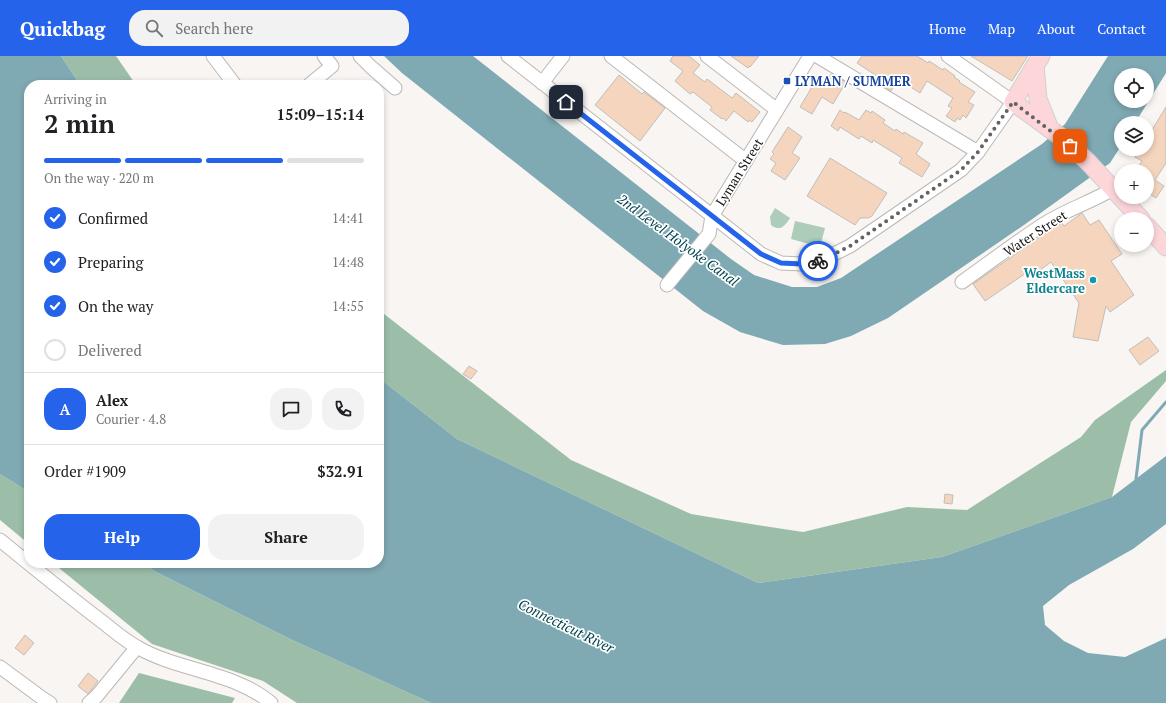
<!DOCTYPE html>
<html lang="en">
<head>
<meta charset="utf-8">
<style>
  :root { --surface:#fff; --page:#f2f2f2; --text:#202124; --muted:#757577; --line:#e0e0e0; --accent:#2563eb }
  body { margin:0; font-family:"PT Serif",serif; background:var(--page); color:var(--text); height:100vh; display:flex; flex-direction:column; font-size:15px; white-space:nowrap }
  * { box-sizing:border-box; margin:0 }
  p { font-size:13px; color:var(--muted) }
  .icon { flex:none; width:22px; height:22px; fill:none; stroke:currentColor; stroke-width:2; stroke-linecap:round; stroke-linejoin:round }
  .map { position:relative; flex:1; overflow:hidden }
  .drawer { position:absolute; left:24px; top:24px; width:360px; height:488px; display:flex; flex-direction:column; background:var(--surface); border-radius:16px; box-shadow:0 2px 6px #0003 }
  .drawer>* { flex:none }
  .buttons { position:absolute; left:1114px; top:12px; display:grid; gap:8px }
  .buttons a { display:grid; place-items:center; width:40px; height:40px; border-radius:50%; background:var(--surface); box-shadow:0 2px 6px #0003; font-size:20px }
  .pin { position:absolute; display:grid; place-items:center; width:34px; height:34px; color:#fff; margin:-17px; border-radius:8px; box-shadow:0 2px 6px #0006 }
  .courier { position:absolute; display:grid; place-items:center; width:40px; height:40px; margin:-20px; border:3px solid #2563eb; border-radius:50%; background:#fff; color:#222; box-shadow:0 1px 5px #0007 }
  .headline em { font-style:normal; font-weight:600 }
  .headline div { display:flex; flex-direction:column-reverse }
  .headline { display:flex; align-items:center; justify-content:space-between; height:68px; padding:0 20px }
  h1 { font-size:26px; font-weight:600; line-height:30px }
  .bar { display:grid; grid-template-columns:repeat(4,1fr); gap:6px 4px; align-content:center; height:48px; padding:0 20px }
  .bar i { height:5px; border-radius:3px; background:var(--line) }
  .bar .selected { background:var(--accent) }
  .bar p { grid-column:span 4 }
  .line { display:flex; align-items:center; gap:10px; padding:0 20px; border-top:1px solid var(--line) }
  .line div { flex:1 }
  .round { display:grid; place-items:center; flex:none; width:42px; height:42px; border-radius:16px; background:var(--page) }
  ol { padding:0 20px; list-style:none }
  li { display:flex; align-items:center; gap:12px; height:44px }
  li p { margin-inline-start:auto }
  li .icon { padding:4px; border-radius:50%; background:var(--accent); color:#fff; stroke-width:4 }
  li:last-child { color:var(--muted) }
  li i { width:22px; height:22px; border:2px solid var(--line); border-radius:50% }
  .primary-button { display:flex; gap:8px; margin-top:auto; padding:8px 20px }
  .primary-button a { flex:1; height:46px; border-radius:16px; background:var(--accent); color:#fff; font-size:16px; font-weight:600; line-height:46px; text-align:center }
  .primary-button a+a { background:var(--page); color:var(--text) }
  header { display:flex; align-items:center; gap:24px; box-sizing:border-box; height:56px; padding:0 20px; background:var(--accent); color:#fff }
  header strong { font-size:19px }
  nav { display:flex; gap:22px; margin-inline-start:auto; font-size:14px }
  .search { width:280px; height:36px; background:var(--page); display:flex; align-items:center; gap:10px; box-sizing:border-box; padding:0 14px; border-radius:16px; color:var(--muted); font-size:15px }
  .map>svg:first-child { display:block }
  .green { fill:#adccb9 }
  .forest { fill:#9cbea9 }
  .water { fill:#7fa9b3; fill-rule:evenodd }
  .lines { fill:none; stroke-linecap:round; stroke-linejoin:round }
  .stream { stroke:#7fa9b3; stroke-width:3 }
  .building { fill:#f5d5be; stroke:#c1bebb }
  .minor-casing { stroke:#bcb8b6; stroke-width:15 }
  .major-casing { stroke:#d0d0d0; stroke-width:19 }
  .minor { stroke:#fff; stroke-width:13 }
  .major { stroke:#fdd6da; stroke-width:17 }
  .done { stroke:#656362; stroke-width:4; stroke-dasharray:0 7.2 }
  .route { stroke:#2563eb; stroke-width:5 }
  .transit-dot { fill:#1a4fb4; stroke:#fff; stroke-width:1.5 }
  .culture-dot { fill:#0f9aa8; stroke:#fff; stroke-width:1.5 }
  .labels { text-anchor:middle; stroke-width:3.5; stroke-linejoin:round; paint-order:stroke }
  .transit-label { font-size:13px; font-weight:bold; fill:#164399; stroke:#fff; text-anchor:start }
  .street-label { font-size:13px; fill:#161514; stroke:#fff }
  .culture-label { font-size:13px; font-weight:bold; fill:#0d838f; stroke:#fff; text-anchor:end }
  .water-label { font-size:14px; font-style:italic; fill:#01444f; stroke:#fff }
</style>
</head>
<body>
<header>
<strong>Quickbag</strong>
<div class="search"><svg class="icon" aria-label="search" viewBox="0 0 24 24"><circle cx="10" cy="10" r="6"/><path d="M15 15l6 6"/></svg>Search here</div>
<nav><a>Home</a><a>Map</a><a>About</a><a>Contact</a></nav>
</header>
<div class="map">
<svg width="1166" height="647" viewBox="0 0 1166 647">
  <rect width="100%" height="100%" fill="#f8f5f2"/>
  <!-- green -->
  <g class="green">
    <path d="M 775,152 L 790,162 C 785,170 780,176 771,169 L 770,161 Z"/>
    <polygon points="795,165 825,172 820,191 791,183"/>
  </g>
  <!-- forest -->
  <g class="forest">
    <polygon points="61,0 116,0 136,29 80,29"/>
    <polygon points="379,254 571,404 691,458 757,469 803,476 907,451 967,454 1081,381 1095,364 1166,314 1166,325 1131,366 1112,441 942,501 758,527 457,383 379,322"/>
    <polygon points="0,418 29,436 29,488 0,464"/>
    <polygon points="53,507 141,507 158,517 290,583 431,647 297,647 263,625 152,588"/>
    <polygon points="139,617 235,642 232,647 119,647"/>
  </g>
  <!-- water -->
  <g class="water">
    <polygon points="0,0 61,0 80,29 29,29 29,436 0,418"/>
    <path d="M 384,0 L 473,0 L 731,203 L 754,219 L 792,231 L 817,231 L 841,222 L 1042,88 L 1065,68 L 1108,0 L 1166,0 L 1166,17 L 1135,67 L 1121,67 L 1121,90 L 1110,107 L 1024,169 L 888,262 L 851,280 L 825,288 L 783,289 L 740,276 L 703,255 L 402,17 ZM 1121,19 L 1147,19 L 1147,45 L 1121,45 Z"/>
    <polygon points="379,322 457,383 758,527 942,501 1112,441 1166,400 1166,468 1133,493 1069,529 1043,550 1045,569 1064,585 1088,597 1125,601 1166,582 1166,647 431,647 290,583 158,517 141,507 379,507"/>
  </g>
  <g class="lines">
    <!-- stream -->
    <polyline class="stream" points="1136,423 1142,374 1166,346"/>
  </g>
  <!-- building -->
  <g class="building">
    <polygon points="673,0 689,0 700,9 693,17 705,26 707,23 732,42 736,37 760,56 752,66 749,64 748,66 734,55 726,65 723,62 722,63 710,54 712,51 693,36 690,38 675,25 683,15 670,5"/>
    <polygon points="731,0 759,0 750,11 749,10 748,12"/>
    <polygon points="862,0 917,0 928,7 929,5 943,14 944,12 955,20 954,21 960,25 959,26 975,36 968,46 974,49 966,62 963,59 960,64 957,62 955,66 946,60 952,52 948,50 953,42 927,25 920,37 898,23 891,35 880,28 883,24 857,7"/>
    <polygon points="971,0 1028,0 1012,25"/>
    <polygon points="831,18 846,26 833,48 822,41 812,58 800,51 816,24 824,29"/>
    <polygon points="619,19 642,38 644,36 665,52 640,85 595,49"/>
    <polygon points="1166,51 1166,107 1155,124 1164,130 1156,142 1148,137 1147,138 1147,115 1141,115 1137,113 1142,105 1135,101 1140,93 1147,93 1147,82"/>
    <polygon points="840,54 844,57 845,56 859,64 866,54 871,57 872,55 885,64 883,67 895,75 896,73 903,78 904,76 923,87 916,98 930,108 922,121 899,107 902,102 873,84 872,87 861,80 859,83 840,71 838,75 831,70"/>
    <polygon points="788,71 802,81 792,97 800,102 785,124 771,115 776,107 770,103 774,98 772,96"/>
    <polygon points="830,102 887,137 872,160 868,162 860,162 855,169 807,140"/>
    <polygon points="1082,157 1090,169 1099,164 1122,198 1111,205 1134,239 1110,256 1106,250 1098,285 1073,281 1079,247 1051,206 1032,220 1029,215 985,245 973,228 1048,175 1062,167 1064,170"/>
    <polygon points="1148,281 1159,295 1140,309 1129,294"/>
    <polygon points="469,310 477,315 471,323 463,318"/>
    <polygon points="945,438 953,439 952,448 944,447"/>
    <polygon points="25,579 34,587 24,599 15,592"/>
    <polygon points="88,617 98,625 88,638 78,630"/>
  </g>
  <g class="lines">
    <!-- minor casing -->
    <g class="minor-casing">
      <g id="minor">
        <polyline points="213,0 235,29"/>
        <polyline points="360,0 371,11 395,32"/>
        <polyline points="508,0 761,198 781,207 802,208 822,204 850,190 961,114 978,96 1013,46 948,0"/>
        <polyline points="611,0 746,105"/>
        <polyline points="707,0 777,54"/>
        <polyline points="817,0 978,96"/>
        <polyline points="542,27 563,0"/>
        <polyline points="309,29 332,10 324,0"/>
        <path d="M 962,226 C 989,207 1016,186 1044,168 C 1066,154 1091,146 1113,133"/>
        <polyline points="667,229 709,178 712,160 810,0"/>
        <path d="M 0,484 C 33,511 66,538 100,564 C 112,573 124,584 137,591 C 178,615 235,616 271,647"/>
        <polyline points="0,611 42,642 50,647"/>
        <polyline points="89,647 96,641 137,591"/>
      </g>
    </g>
    <!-- major casing -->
    <g class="major-casing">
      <g id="major">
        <polyline points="1041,0 1013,46 1061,81 1088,106 1141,163"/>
        <polyline points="1035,10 1038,43 1050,73"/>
        <polyline points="1147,170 1166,191"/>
      </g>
    </g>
    <!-- minor -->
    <use href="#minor" class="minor"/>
    <!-- major -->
    <use href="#major" class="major"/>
  </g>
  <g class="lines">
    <!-- done -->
    <polyline class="done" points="818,205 822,204 850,190 961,114 978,96 1013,46 1070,90"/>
    <!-- route -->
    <polyline class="route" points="566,46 761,198 781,207 802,208 818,205"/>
  </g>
  <!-- markers -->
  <rect class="transit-dot" x="783" y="21" width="8" height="8" rx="2"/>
  <circle class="culture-dot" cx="1093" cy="224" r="4"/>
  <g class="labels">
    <!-- transit labels -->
    <g class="transit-label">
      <text x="795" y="30">LYMAN / SUMMER</text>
    </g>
    <!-- street labels -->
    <g class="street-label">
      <text transform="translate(739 116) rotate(-58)" y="5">Lyman Street</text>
      <text transform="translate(1035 177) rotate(-33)" y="5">Water Street</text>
    </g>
    <!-- culture labels -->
    <g class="culture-label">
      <text x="1085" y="222">WestMass<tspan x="1085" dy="15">Eldercare</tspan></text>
    </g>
    <!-- water labels -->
    <g class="water-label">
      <text transform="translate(678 184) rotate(36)" y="5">2nd Level Holyoke Canal</text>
      <text transform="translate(566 570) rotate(26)" y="5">Connecticut River</text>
    </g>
  </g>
</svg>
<div class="buttons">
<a><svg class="icon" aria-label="locate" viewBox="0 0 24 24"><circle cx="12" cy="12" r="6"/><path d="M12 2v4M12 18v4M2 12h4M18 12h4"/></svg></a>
<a><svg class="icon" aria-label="layers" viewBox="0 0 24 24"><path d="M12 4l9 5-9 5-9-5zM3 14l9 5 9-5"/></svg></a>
<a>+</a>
<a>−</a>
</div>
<div class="pin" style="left:1070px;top:90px;background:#ea580c"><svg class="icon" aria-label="bag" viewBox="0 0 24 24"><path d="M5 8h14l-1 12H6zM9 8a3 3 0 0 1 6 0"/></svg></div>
<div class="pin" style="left:566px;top:46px;background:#1f2937"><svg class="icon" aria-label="home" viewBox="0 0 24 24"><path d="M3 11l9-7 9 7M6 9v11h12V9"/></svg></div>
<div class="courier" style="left:818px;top:205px"><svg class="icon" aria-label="bike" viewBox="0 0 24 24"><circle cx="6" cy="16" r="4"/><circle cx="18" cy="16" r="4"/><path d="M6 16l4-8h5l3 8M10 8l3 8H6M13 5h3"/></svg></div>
<section class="drawer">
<div class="headline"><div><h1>2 min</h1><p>Arriving in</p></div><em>15:09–15:14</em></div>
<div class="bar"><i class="selected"></i><i class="selected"></i><i class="selected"></i><i></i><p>On the way · 220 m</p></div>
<ol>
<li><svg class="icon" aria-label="check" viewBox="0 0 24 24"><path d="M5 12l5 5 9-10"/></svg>Confirmed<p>14:41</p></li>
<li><svg class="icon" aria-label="check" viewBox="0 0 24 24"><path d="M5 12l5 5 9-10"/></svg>Preparing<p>14:48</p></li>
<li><svg class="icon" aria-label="check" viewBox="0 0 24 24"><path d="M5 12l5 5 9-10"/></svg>On the way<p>14:55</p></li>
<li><i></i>Delivered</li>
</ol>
<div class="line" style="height:72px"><b class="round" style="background:var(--accent);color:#fff">A</b><div><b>Alex</b><p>Courier · 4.8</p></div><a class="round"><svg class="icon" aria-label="chat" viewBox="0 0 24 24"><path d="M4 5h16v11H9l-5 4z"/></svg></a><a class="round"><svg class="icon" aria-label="phone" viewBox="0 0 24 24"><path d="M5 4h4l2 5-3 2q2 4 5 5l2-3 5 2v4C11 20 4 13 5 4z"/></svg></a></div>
<div class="line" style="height:52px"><div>Order #1909</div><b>$32.91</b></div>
<div class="primary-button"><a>Help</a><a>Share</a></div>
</section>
</div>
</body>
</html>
